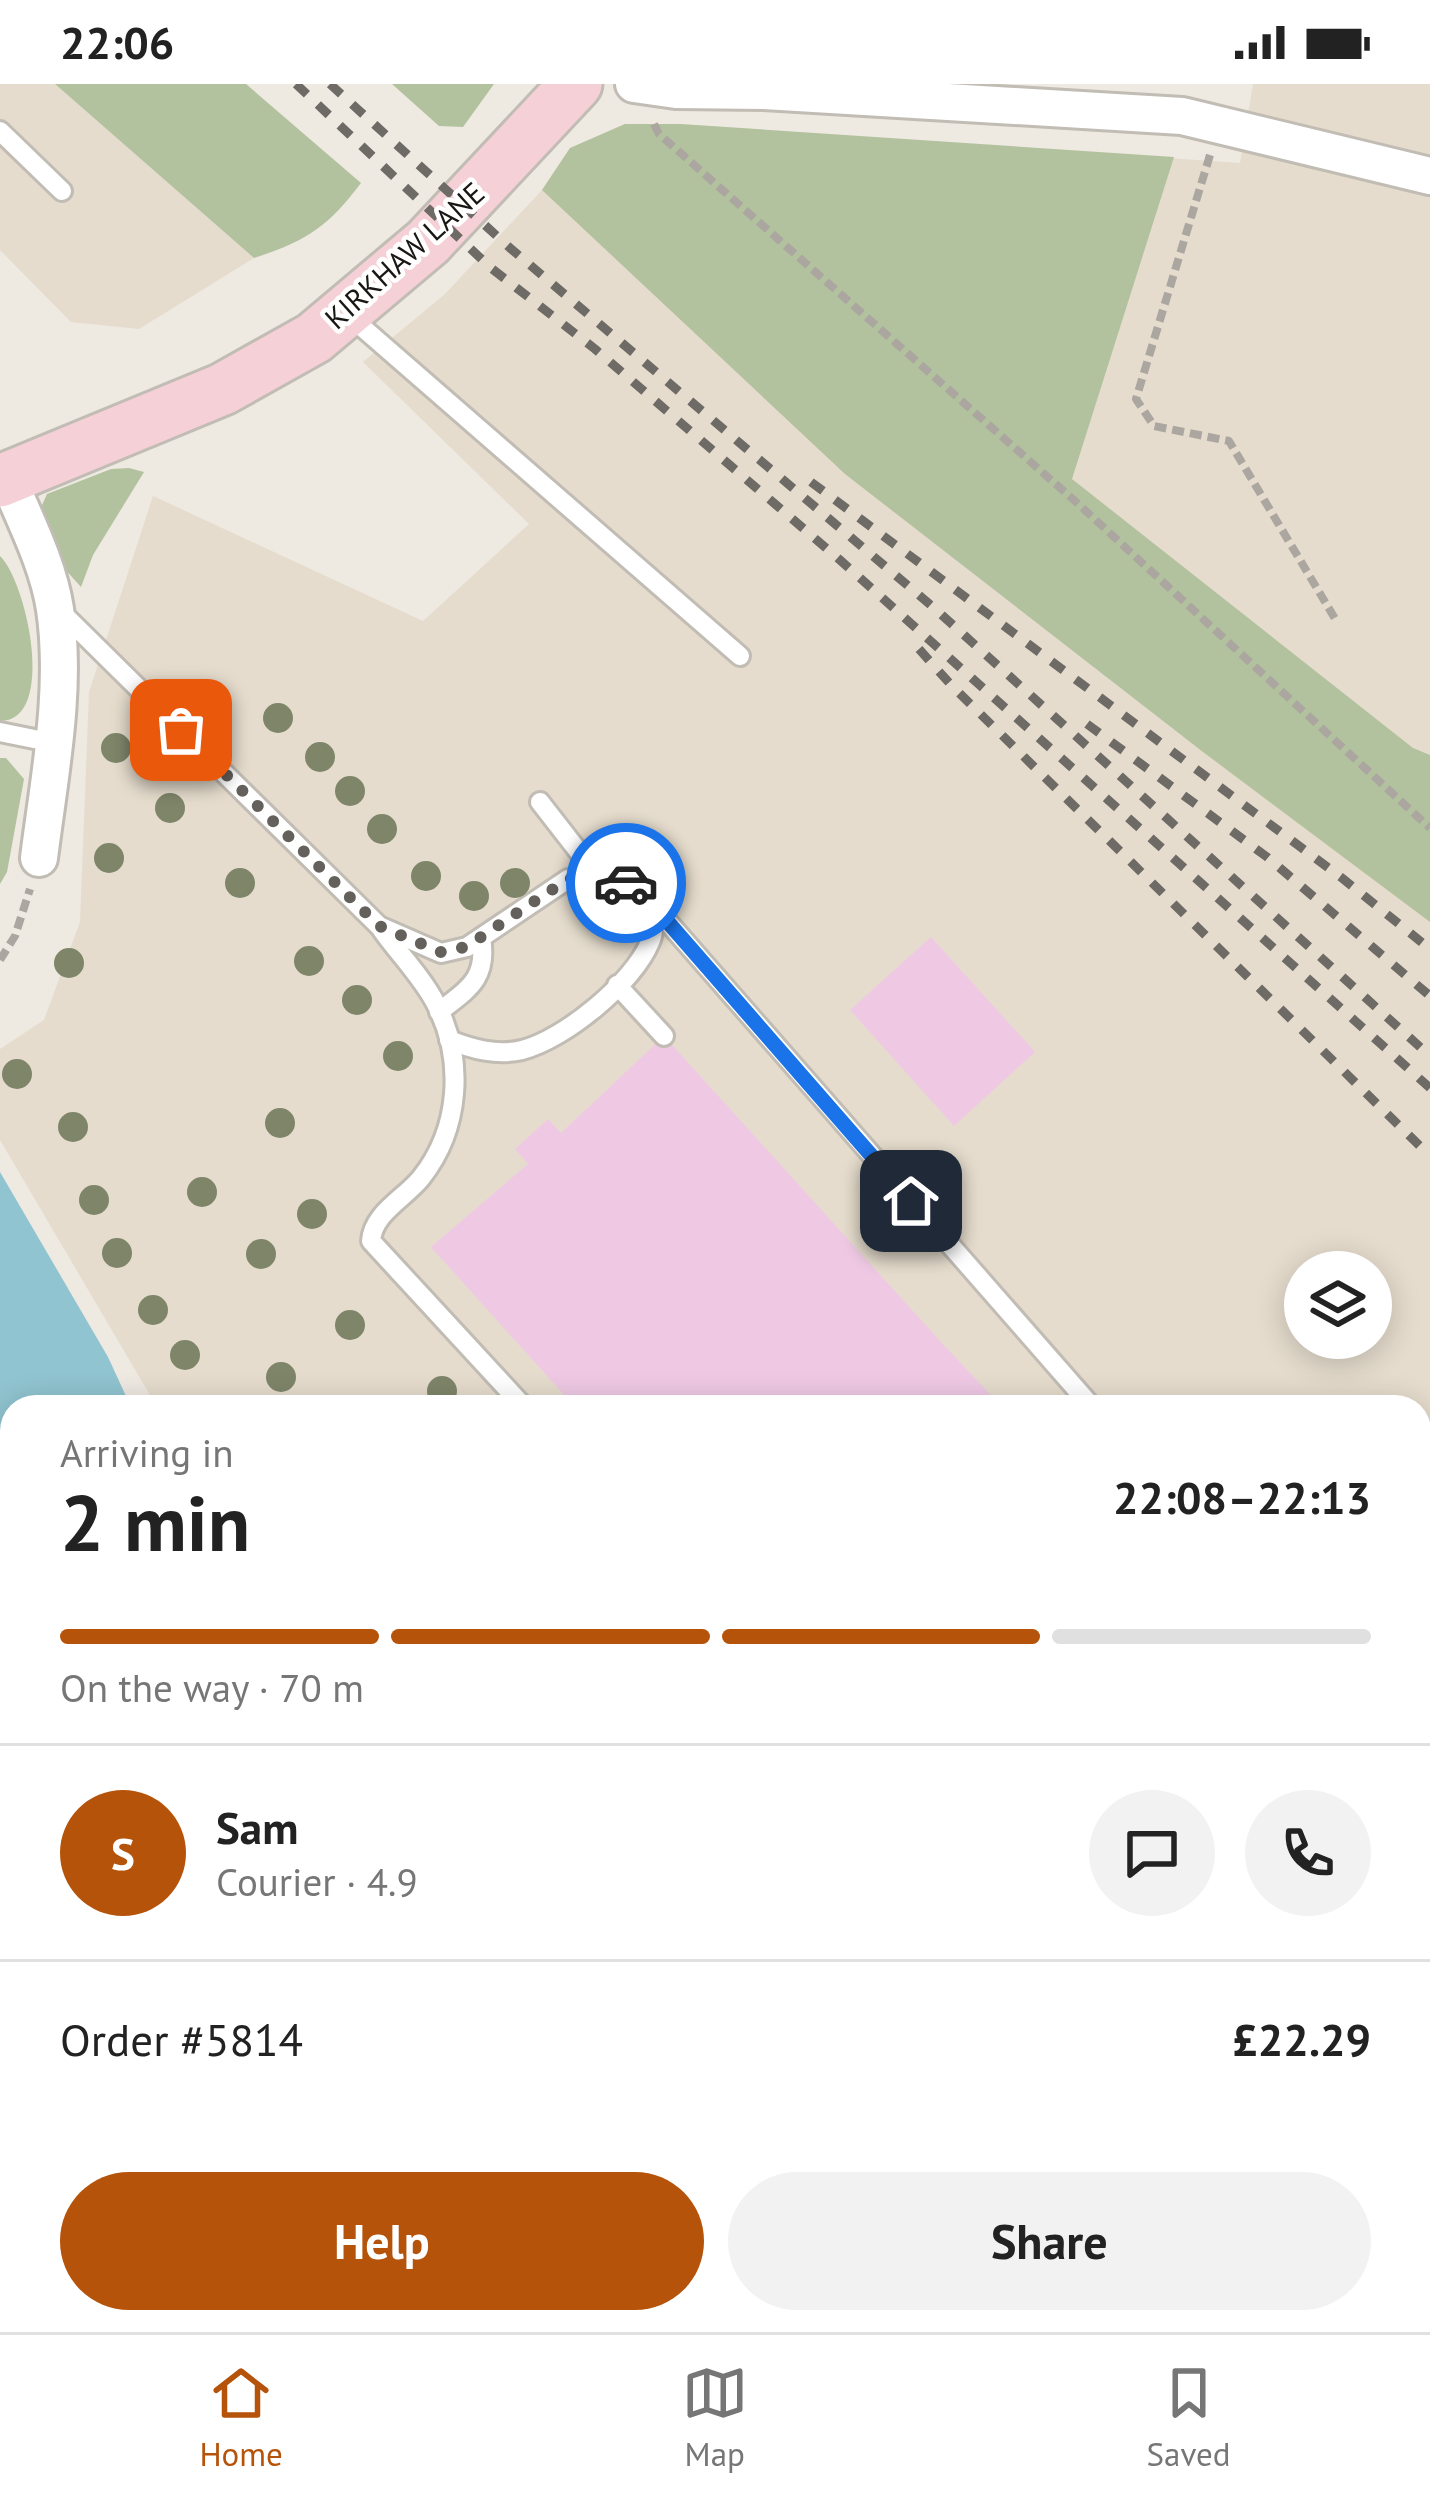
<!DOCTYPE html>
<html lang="en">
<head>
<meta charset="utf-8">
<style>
  :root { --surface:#fff; --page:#f2f2f2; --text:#222; --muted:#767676; --line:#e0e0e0; --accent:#b45309 }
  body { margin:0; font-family:"PT Sans",sans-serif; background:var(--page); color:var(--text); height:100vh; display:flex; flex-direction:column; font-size:45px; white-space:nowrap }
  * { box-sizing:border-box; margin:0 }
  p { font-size:39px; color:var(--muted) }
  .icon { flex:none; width:66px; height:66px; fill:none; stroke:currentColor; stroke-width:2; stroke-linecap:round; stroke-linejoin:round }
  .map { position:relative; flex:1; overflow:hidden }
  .drawer { position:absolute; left:0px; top:1311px; width:1431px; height:939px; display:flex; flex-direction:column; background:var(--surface); border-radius:36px 36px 0 0; box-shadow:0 6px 30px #0003 }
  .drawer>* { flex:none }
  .buttons { position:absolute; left:1284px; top:1167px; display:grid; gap:24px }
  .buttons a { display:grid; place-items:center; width:108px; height:108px; border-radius:50%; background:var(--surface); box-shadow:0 6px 30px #0003; font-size:60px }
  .pin { position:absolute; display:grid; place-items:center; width:102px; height:102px; color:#fff; margin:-51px; border-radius:24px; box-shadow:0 6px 18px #0006 }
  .courier { position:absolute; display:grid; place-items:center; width:120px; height:120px; margin:-60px; border:9px solid #1a73e8; border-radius:50%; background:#fff; color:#222; box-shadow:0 3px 15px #0007 }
  .headline em { font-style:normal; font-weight:600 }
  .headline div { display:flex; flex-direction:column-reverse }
  .headline { display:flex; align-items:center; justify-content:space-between; height:204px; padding:0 60px }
  h1 { font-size:78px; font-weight:600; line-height:90px }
  .bar { display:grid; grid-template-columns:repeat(4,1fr); gap:18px 12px; align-content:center; height:144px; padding:0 60px }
  .bar i { height:15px; border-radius:9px; background:var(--line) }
  .bar .selected { background:var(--accent) }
  .bar p { grid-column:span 4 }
  .line { display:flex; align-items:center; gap:30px; padding:0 60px; border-top:3px solid var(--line) }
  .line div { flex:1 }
  .round { display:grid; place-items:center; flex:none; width:126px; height:126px; border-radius:63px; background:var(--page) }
  .action { display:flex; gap:24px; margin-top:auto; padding:24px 60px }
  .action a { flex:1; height:138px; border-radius:72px; background:var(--accent); color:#fff; font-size:48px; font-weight:600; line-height:138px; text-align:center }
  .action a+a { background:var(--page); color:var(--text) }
  .status { display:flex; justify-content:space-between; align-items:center; height:84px; padding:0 60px; background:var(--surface); direction:ltr }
  .status svg { height:33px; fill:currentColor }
  .dock { display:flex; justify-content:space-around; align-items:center; height:168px; border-top:3px solid var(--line); background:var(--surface); font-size:33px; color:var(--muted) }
  .dock a { display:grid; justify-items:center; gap:6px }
  .dock .selected { color:var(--accent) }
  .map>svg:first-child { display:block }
  .built { fill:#e5dccd; fill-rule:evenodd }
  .green { fill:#b2c29e }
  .water { fill:#90c4d0 }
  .building { fill:#efc9e4 }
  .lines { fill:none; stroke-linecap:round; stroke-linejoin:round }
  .lane-casing { stroke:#c1bcb4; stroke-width:24 }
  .street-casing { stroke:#c1bcb4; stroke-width:42 }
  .secondary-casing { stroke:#c1bcb4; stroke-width:57 }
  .path { stroke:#aba6a0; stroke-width:8; stroke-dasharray:12 6; stroke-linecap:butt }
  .lane { stroke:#fff; stroke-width:18 }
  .street { stroke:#fff; stroke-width:36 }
  .secondary { stroke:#f5d0d7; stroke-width:51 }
  .rail { stroke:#6e6b66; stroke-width:9; stroke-dasharray:15 15; stroke-linecap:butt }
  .tree { fill:#7e8569 }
  .done { stroke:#64605c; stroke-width:12; stroke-dasharray:0 21.6 }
  .route { stroke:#1a73e8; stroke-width:15 }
  .labels { text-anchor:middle; stroke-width:9; stroke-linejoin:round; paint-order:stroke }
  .street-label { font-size:30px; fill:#191714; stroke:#fff }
</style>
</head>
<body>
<div class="status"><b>22:06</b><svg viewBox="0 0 49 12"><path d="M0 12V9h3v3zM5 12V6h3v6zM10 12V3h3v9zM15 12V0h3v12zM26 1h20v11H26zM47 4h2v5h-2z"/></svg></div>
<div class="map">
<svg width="1430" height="2248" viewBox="0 0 1430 2248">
  <rect width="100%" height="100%" fill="#eee9e1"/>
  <!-- built -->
  <g class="built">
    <polygon points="0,0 55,0 254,174 139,245 71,238 0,166"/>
    <path d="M 1253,0 L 1430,0 L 1430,2248 L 878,2248 L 869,2238 L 1419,2238 L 1419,1323 L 157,1323 L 0,1056 L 0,965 L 44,936 L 80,838 L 89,608 L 153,412 L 423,537 L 529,440 L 363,278 L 445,210 L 542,106 L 570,64 L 625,40 L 680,40 L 1240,79 ZM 1305,1188 L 1371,1188 L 1371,1254 L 1305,1254 Z"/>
  </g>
  <!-- green -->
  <g class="green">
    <path d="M 55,0 L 246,0 L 361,99 C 328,143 306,157 254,174 Z"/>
    <polygon points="392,0 494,0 463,43 439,42"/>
    <polygon points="625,40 680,40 1174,73 1072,395 1413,664 1430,671 1430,838 1203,668 845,390 542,106 570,64"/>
    <polygon points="129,384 144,388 93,471 81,503 63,483 39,428 47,410 111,385"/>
    <path d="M 0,472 C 27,498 57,637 0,637 Z"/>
    <polygon points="0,674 6,674 24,695 7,788 0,800"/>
    <polygon points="0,1765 12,1784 12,2238 318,2238 325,2248 0,2248"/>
  </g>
  <!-- water -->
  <g class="water">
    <polygon points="0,1088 108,1273 131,1323 12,1323 12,1744 0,1725"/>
    <polygon points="338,2238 759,2238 769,2248 345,2248"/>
  </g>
  <!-- building -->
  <g class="building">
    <polygon points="931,853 1035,968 954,1042 850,926"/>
    <polygon points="664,952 940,1257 1002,1323 575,1323 431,1163 528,1080 515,1065 548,1035 561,1049"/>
    <polygon points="1419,1790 1430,1803 1430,1957 1419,1966"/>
    <polygon points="1216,2238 1260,2238 1269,2248 1205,2248"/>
  </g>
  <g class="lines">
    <!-- lane casing -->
    <g class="lane-casing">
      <g id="lane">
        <polyline points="0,47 62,107"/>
        <polyline points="347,230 740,572"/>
        <polyline points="58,525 379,842 441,869 467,863 568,795 596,790 620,794 653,821 1092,1323"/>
        <polyline points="0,648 54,659"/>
        <polyline points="540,718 596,790"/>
        <path d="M 382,846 C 399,870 423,894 436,920 C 465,976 460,1045 421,1094 C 404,1115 373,1129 371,1157 L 524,1323"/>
        <polyline points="617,901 664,952"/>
        <path d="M 439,928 C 468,905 488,895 481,854"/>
        <path d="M 449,956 C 472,965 497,972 522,966 C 565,955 633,899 650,858 C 655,847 653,833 653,821"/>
        <polyline points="1419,1696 1430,1709"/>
        <polyline points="1419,2078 1430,2068"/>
        <polyline points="1290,2238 1295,2248"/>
      </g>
    </g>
    <!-- street casing -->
    <g class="street-casing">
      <g id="street">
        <polyline points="634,0 676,6 764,7 1182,32 1430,92"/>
        <path d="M 8,395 C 25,436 48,480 55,525 C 67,606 49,694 39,774"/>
      </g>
    </g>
    <!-- secondary casing -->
    <g class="secondary-casing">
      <polyline id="secondary" points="0,397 223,305 314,254 428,158 576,0"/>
    </g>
    <!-- path -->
    <g class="path">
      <polyline points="654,40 659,50 1075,417 1430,744"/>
      <polyline points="1210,71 1136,315 1154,342 1229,357 1337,538"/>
      <polyline points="0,876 15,852 30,805"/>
      <polyline points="0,1846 12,1865"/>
      <polyline points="264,2238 271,2248"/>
    </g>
    <!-- lane -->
    <use href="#lane" class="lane"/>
    <!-- street -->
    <use href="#street" class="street"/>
    <!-- secondary -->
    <use href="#secondary" class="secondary"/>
    <!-- rail -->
    <g class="rail">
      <polyline points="296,0 491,184 595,265 840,476 1430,1004"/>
      <polyline points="330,0 510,164 933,523 1430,972"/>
      <polyline points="811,398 1342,794 1430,865"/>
      <polyline points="919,565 952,602 1430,1072"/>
      <polyline points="1087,640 1267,773 1430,912"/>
    </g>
  </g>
  <!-- trees -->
  <g class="tree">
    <circle cx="278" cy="634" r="15"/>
    <circle cx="116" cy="664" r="15"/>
    <circle cx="320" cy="673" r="15"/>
    <circle cx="350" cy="707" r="15"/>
    <circle cx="170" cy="724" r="15"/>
    <circle cx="382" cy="745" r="15"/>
    <circle cx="109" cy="774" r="15"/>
    <circle cx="426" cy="792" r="15"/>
    <circle cx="240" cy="799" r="15"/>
    <circle cx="515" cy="799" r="15"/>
    <circle cx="474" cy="812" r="15"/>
    <circle cx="309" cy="877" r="15"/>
    <circle cx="69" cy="879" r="15"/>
    <circle cx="357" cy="916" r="15"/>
    <circle cx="398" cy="972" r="15"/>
    <circle cx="17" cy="990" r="15"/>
    <circle cx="280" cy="1039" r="15"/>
    <circle cx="73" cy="1043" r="15"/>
    <circle cx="202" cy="1108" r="15"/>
    <circle cx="94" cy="1116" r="15"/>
    <circle cx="312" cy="1130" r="15"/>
    <circle cx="117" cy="1169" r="15"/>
    <circle cx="261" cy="1170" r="15"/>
    <circle cx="153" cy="1226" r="15"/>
    <circle cx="350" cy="1241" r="15"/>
    <circle cx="185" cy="1271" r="15"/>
    <circle cx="281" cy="1293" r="15"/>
    <circle cx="442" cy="1307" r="15"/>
  </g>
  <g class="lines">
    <!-- done -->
    <polyline class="done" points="181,646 379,842 441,868 466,863 568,795 596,790 626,799"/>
    <!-- route -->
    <polyline class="route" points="626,799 653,821 911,1117"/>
  </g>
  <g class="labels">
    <!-- street labels -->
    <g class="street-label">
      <text transform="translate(405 172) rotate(-42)" y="10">KIRKHAW LANE</text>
    </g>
  </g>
</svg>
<div class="buttons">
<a><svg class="icon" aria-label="layers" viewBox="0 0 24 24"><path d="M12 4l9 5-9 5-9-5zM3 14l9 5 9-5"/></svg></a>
</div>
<div class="pin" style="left:181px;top:646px;background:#ea580c"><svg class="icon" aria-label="bag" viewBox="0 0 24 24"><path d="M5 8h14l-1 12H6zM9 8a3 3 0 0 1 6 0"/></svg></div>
<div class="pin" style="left:911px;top:1117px;background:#1f2937"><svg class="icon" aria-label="home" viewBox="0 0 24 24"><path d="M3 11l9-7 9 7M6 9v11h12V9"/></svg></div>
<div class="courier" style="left:626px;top:799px"><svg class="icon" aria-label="car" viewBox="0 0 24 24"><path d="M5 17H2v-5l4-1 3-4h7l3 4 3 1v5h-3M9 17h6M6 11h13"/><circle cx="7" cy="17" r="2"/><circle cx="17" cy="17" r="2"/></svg></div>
<section class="drawer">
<div class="headline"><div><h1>2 min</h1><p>Arriving in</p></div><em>22:08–22:13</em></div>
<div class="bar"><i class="selected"></i><i class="selected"></i><i class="selected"></i><i></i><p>On the way · 70 m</p></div>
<div class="line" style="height:216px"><b class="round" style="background:var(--accent);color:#fff">S</b><div><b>Sam</b><p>Courier · 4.9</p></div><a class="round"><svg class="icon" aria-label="chat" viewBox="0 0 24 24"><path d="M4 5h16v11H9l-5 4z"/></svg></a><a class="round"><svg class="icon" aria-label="phone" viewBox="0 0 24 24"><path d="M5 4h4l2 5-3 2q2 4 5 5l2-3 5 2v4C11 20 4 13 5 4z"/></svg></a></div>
<div class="line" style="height:156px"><div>Order #5814</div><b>£22.29</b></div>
<div class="action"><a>Help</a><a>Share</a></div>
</section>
</div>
<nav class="dock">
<a class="selected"><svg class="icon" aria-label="home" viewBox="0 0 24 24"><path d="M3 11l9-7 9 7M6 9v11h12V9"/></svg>Home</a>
<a><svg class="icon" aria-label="map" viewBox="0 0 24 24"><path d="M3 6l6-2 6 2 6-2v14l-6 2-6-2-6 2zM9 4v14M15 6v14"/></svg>Map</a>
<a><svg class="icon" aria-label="saved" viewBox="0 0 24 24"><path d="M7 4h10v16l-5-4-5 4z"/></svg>Saved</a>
</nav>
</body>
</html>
